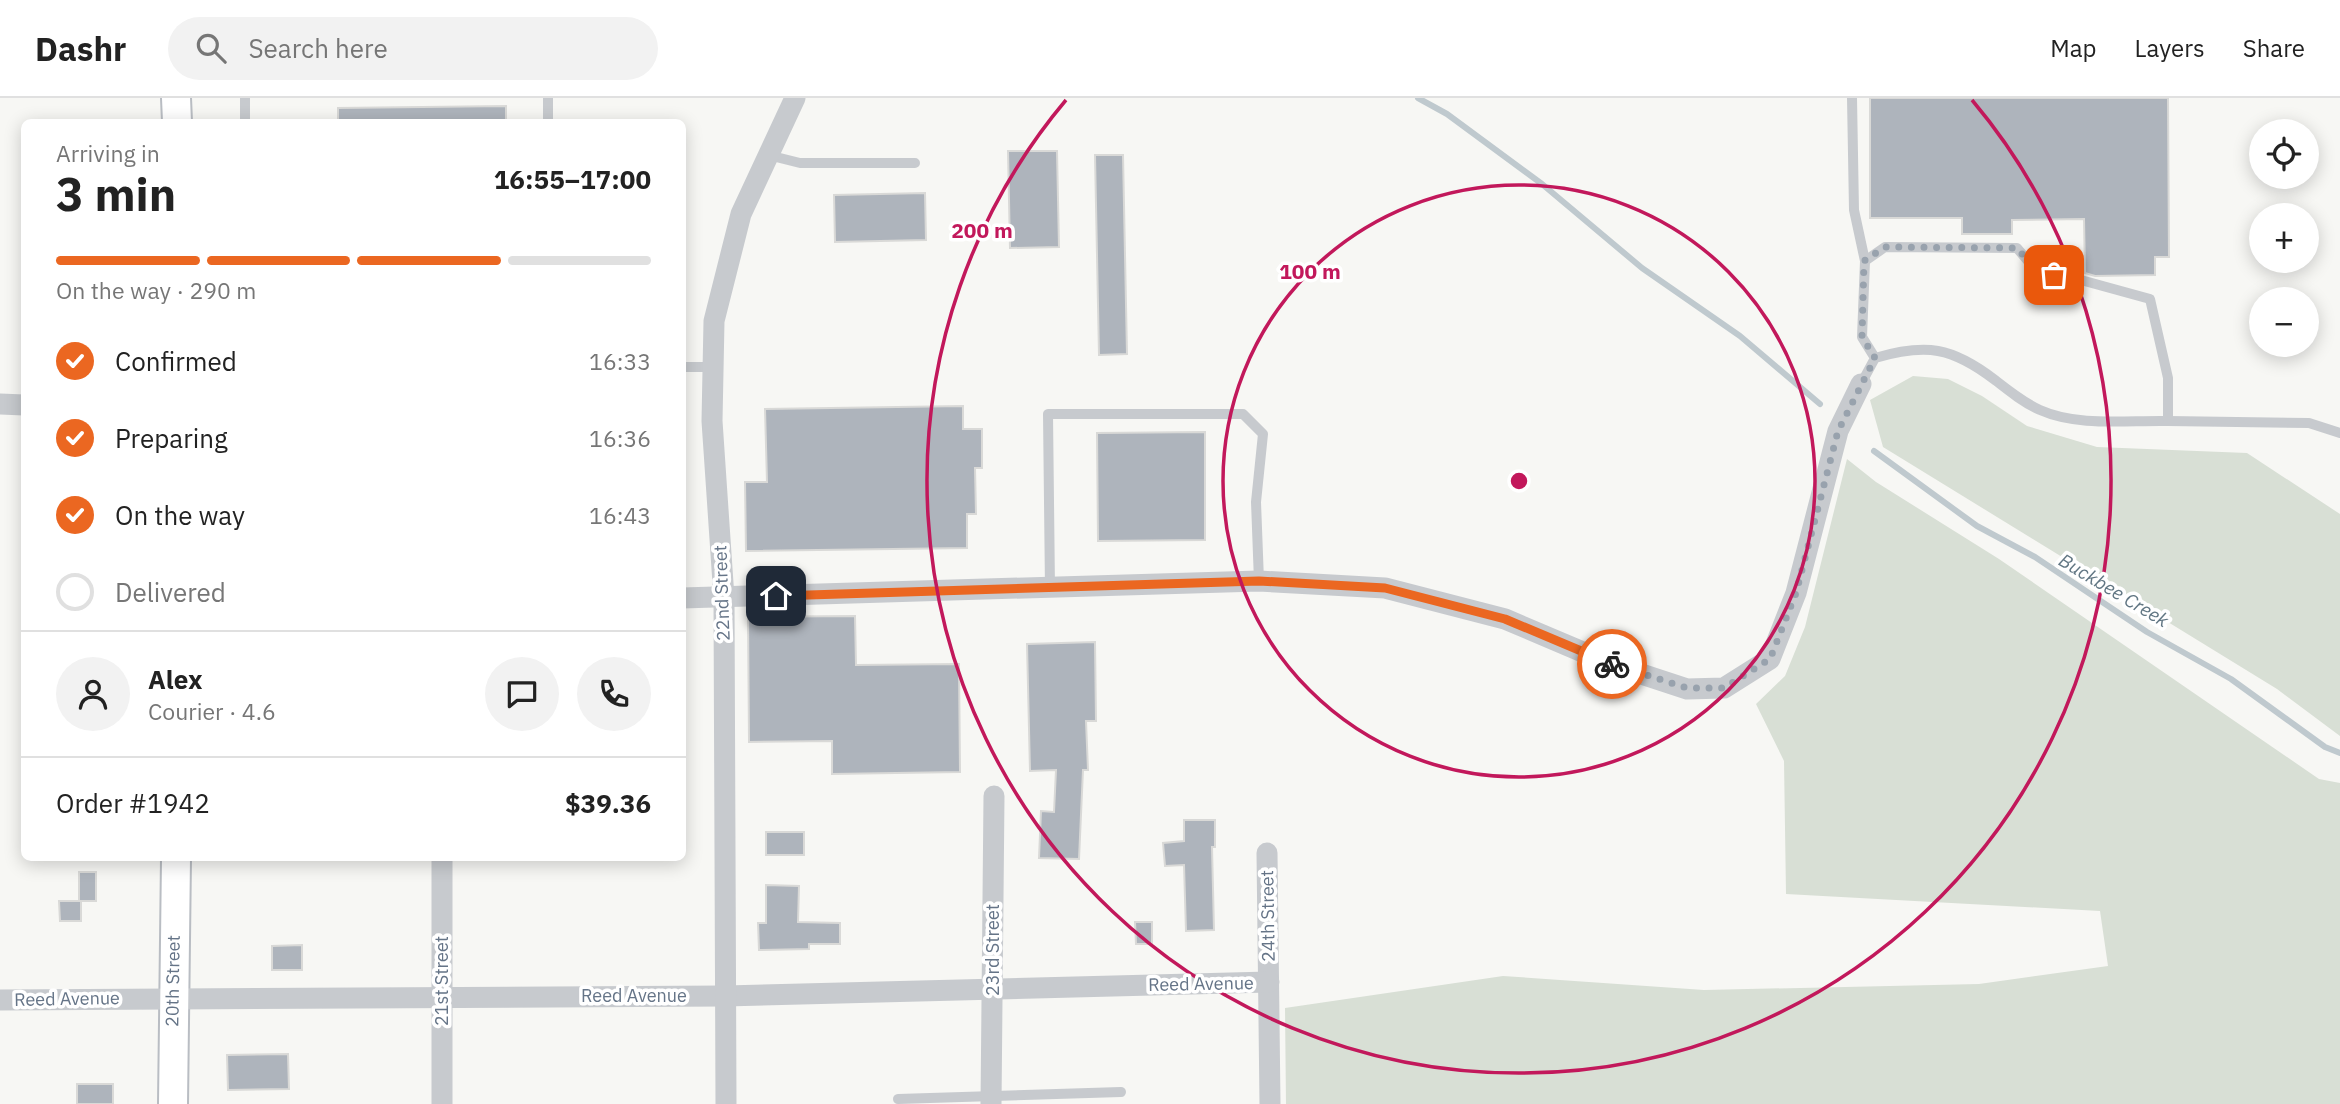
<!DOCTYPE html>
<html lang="en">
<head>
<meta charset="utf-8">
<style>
  :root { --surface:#fff; --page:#f2f2f2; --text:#222; --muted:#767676; --line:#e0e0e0; --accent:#eb6721 }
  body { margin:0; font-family:"IBM Plex Sans",sans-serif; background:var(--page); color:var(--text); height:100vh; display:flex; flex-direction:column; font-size:26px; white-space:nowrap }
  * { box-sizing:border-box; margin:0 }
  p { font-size:23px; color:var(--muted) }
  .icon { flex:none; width:38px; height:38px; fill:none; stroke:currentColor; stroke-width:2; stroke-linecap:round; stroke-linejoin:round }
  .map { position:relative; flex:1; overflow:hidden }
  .side { position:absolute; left:21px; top:21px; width:665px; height:742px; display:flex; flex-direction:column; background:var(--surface); border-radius:10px; box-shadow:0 4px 18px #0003 }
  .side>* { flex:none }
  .fabs { position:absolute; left:2249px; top:21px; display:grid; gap:14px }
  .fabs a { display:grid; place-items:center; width:70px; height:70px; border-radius:50%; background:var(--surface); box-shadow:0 4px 18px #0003; font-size:35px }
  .pin { position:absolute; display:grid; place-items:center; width:60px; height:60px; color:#fff; margin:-30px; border-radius:14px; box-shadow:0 4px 10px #0006 }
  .courier { position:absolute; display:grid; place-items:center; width:70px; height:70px; margin:-35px; border:5px solid #eb6721; border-radius:50%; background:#fff; color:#222; box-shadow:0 2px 9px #0007 }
  .summary em { font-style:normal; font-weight:700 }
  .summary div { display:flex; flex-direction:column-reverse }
  .summary { display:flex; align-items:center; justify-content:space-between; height:119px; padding:0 35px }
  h1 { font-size:46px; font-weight:700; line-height:52px }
  .bar { display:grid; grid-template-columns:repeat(4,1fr); gap:10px 7px; align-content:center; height:84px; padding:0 35px }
  .bar i { height:9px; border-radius:5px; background:var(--line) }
  .bar .current { background:var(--accent) }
  .bar p { grid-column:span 4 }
  .line { display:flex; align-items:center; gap:18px; padding:0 35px; border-top:2px solid var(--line) }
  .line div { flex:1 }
  .round { display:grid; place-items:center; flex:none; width:74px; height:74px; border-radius:37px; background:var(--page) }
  ol { padding:0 35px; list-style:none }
  li { display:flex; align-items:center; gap:21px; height:77px }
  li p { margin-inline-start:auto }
  li .icon { padding:7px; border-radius:50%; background:var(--accent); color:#fff; stroke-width:4 }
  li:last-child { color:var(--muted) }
  li i { width:38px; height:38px; border:4px solid var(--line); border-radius:50% }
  header { display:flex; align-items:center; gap:42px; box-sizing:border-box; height:98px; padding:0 35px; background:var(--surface); border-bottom:2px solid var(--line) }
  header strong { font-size:33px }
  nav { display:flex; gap:38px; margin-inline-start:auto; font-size:24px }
  .search { width:490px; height:63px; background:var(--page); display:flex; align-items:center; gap:18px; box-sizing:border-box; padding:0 24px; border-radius:38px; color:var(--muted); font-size:26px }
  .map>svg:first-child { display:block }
  .green { fill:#d8dfd5 }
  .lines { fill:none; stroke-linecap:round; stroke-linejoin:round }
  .stream { stroke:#bfc9ce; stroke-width:6 }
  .building { fill:#aeb4bc; stroke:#d9d9d7; stroke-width:2 }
  .secondary-casing { stroke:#b9bdc3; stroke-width:32 }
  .lane { stroke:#c7cace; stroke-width:10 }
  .street { stroke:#c7cace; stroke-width:21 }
  .secondary { stroke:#fff; stroke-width:28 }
  .done { stroke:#98a2ad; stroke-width:7; stroke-dasharray:0 12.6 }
  .route { stroke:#eb6721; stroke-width:9 }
  .ring { fill:none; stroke:#c2185b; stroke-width:3.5 }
  .labels { text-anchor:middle; stroke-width:7; stroke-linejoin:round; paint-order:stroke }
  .street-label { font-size:18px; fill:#657487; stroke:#fff }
  .water-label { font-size:19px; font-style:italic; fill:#617683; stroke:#fff }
  .centre { fill:#c2185b; stroke:#fff; stroke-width:3.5 }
  .ring-label { font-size:21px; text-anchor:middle; font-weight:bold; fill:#c2185b; stroke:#fff; stroke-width:7; stroke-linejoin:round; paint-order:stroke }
</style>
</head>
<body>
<header>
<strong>Dashr</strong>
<div class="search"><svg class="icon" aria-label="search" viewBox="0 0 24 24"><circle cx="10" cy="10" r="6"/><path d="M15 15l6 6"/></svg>Search here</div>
<nav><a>Map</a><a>Layers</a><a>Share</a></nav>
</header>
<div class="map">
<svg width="2340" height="1006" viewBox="0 0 2340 1006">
  <rect width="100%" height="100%" fill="#f7f7f4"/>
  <!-- green -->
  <g class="green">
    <polygon points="1913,278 1948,281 1982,298 2027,328 2097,349 2247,355 2340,416 2340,638 2277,591 1883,349 1870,302"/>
    <polygon points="1847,361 1876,384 1999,461 2319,681 2340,685 2340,1006 1286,1006 1285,910 1503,878 1704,892 1979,886 2108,868 2100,813 1786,796 1784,663 1756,606 1785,578 1805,529"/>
  </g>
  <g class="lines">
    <!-- stream -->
    <g class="stream">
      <polyline points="1418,0 1447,16 1542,86 1642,170 1740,238 1820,306"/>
      <polyline points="1874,353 1977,428 2035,459 2147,534 2231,581 2325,649 2340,655"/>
    </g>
  </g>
  <!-- building -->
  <g class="building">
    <polygon points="1870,0 2168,0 2169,159 2155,159 2155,177 2095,178 2085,175 2084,121 2012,122 2012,136 1962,136 1962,120 1870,120"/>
    <polygon points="506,8 506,24 338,24 338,10"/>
    <polygon points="1008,53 1057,53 1059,149 1010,150"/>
    <polygon points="1095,57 1123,57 1127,256 1099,257"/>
    <polygon points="925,95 926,142 835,144 834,97"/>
    <polygon points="963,308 963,331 982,331 982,370 975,370 976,416 967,416 967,450 746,453 745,384 767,384 765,311"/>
    <polygon points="1205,334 1205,442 1098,443 1097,335"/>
    <polygon points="855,518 856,567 959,566 960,674 832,676 832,643 749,644 748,519"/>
    <polygon points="1095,544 1096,623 1086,623 1088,672 1083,672 1079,761 1039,760 1041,713 1054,714 1056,672 1030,673 1027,546"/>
    <polygon points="1184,722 1215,722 1215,749 1212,749 1214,832 1186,833 1184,767 1165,768 1163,745 1184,743"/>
    <rect x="766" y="734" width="38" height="23"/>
    <rect x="79" y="774" width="17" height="29"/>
    <polygon points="766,787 799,788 798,824 840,825 840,846 809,846 809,851 759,852 758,825 766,825"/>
    <polygon points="59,803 81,803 81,823 60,823"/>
    <polygon points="1135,824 1152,824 1152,846 1136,846"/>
    <polygon points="302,847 302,872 272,872 272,848"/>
    <polygon points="288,956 289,991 228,992 227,957"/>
    <rect x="77" y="986" width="36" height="20"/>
  </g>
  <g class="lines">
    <!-- secondary casing -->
    <g class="secondary-casing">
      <g id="secondary">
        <polyline points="176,0 177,24"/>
        <polyline points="173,1006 176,760"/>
      </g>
    </g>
    <!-- lane -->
    <g class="lane">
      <polyline points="245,0 245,24"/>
      <polyline points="1852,0 1854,112 1865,163"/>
      <polyline points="548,24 548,0"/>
      <polyline points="768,57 800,65 915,65"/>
      <polyline points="682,269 713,269"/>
      <path d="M 1861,286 L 1875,260 C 1926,245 1952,249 1995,282 C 2009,293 2024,305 2040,312 C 2078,329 2127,322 2168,323 L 2168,280 L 2150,201 L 2070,179 L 2039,176 L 2017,150 L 1885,149 L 1865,163 L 1862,239 L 1875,260"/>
      <polyline points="2168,323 2309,325 2340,335"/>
      <polyline points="1050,491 1048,316 1243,316 1263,336 1256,404 1259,483"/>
      <polyline points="898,1001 1121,994"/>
    </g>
    <!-- street -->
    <g class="street">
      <polyline points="0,306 24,307"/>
      <polyline points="682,500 1259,483 1385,490 1505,521 1611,566 1687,591 1724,590 1770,561 1796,495 1838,333 1861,286"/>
      <polyline points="1267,755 1270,1006"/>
      <polyline points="0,902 725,898 1269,884"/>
      <polyline points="442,1006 442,760"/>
      <polyline points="726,1006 724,500 712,323 714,223 741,116 795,0"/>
      <polyline points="991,1006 994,698"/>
    </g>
    <!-- secondary -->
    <use href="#secondary" class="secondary"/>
  </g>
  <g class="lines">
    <!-- done -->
    <polyline class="done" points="1612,566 1687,590 1724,590 1770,561 1796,495 1838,333 1875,260 1862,239 1864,163 1885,149 2017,150 2039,176 2054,177"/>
    <!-- route -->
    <polyline class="route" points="776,498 1259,483 1385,490 1505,521 1612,566"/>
  </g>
  <!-- distance rings -->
  <g class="ring">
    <circle cx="1519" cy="383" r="296"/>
    <path d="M1972 2A592 592 0 1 1 1066 2"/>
  </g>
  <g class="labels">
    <!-- street labels -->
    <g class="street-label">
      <text transform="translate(722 495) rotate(-92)" y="6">22nd Street</text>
      <text transform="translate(1268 818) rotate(-91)" y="6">24th Street</text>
      <text transform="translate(993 852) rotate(-90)" y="6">23rd Street</text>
      <text transform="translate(173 883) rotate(-89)" y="6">20th Street</text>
      <text transform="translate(442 883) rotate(-90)" y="6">21st Street</text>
      <text transform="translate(1201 886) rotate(-1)" y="6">Reed Avenue</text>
      <text x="634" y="904">Reed Avenue</text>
      <text transform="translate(67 901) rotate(-1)" y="6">Reed Avenue</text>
    </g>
    <!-- water labels -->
    <g class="water-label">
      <text transform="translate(2114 492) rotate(31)" y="7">Buckbee Creek</text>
    </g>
  </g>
  <circle cx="1519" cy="383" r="10" class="centre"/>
  <g class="ring-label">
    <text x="982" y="140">200 m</text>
    <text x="1310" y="181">100 m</text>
  </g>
</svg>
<div class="fabs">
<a><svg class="icon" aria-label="locate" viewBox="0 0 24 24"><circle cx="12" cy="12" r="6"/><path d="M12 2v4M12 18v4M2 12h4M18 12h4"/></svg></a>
<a>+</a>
<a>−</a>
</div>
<div class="pin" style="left:2054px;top:177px;background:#ea580c"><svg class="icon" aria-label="bag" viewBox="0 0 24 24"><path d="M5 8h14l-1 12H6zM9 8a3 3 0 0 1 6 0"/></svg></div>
<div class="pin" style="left:776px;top:498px;background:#1f2937"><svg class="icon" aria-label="home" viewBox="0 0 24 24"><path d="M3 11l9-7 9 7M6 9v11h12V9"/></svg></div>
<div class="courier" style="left:1612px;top:566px"><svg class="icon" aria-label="bike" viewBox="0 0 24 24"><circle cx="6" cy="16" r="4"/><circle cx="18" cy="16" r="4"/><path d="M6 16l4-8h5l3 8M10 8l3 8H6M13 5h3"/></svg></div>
<section class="side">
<div class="summary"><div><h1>3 min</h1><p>Arriving in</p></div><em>16:55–17:00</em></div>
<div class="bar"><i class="current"></i><i class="current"></i><i class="current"></i><i></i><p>On the way · 290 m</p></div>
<ol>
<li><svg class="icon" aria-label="check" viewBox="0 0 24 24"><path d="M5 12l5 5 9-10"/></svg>Confirmed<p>16:33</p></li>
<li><svg class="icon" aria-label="check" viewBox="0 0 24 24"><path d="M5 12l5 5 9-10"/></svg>Preparing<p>16:36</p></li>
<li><svg class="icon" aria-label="check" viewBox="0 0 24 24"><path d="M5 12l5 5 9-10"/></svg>On the way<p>16:43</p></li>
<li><i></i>Delivered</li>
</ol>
<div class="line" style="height:126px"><a class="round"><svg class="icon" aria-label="person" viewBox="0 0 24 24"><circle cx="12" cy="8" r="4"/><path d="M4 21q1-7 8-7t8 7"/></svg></a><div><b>Alex</b><p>Courier · 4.6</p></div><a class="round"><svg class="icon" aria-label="chat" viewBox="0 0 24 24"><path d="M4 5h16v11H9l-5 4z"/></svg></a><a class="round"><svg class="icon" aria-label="phone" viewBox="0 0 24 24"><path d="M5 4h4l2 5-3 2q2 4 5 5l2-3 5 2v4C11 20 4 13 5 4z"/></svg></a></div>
<div class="line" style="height:91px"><div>Order #1942</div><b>$39.36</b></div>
</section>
</div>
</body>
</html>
